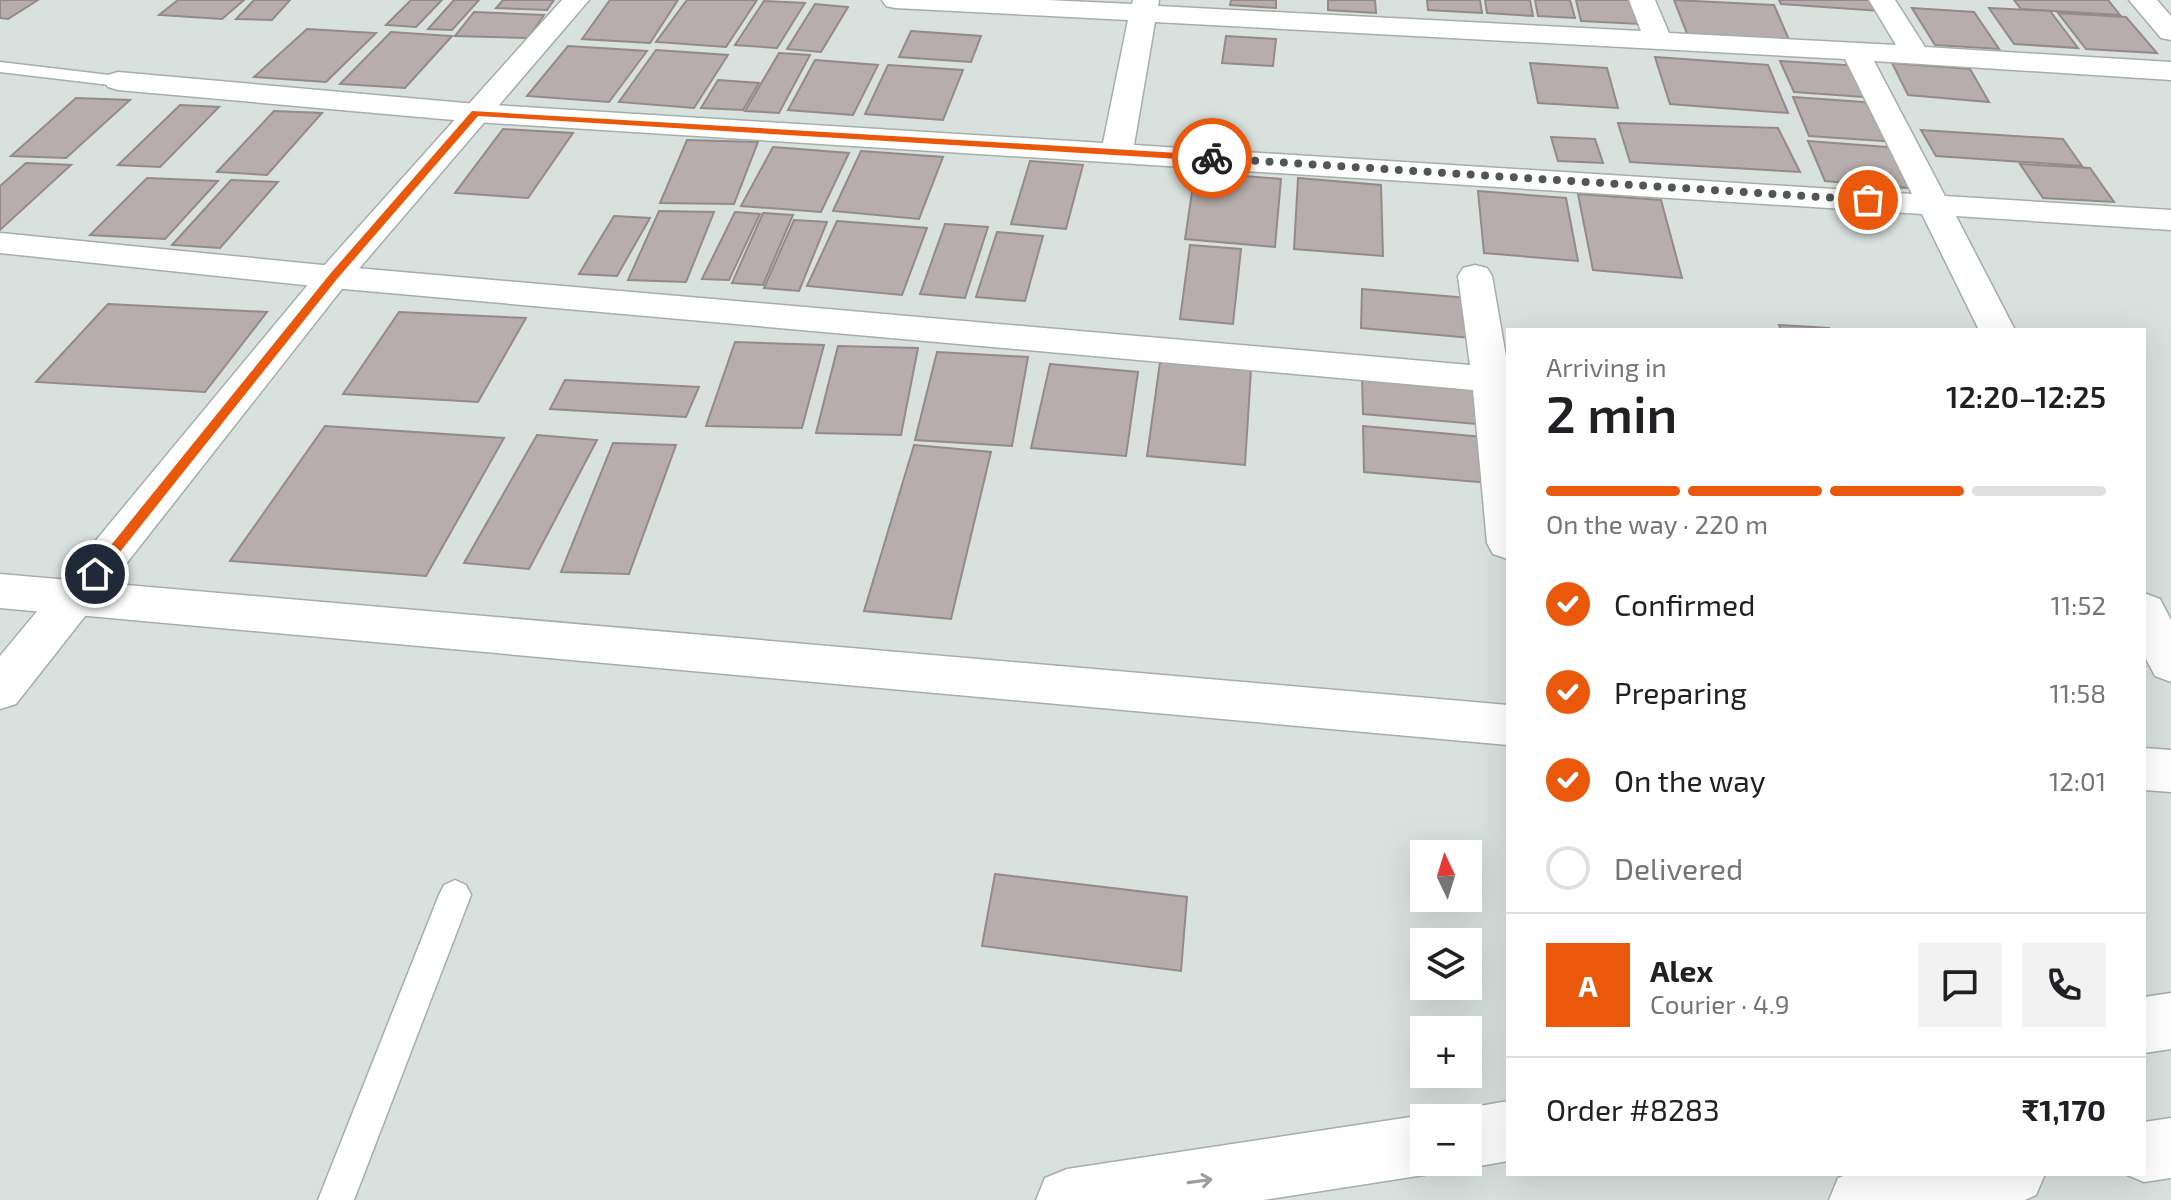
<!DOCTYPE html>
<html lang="en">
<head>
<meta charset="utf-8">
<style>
  :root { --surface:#fff; --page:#f2f2f2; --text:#202124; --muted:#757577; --line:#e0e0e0; --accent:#ea580c }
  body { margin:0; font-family:"Exo 2",sans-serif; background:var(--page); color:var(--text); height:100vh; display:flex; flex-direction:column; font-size:30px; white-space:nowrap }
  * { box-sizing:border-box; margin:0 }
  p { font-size:26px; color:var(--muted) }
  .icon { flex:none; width:44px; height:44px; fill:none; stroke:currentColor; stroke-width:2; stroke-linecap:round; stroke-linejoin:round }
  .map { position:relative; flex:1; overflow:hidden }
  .drawer { position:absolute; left:1506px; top:328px; width:640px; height:848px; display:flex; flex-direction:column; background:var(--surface); border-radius:0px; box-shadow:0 8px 32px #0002 }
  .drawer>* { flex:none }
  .needle { width:52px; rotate:356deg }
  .tools { position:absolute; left:1410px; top:840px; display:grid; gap:16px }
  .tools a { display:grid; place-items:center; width:72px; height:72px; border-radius:0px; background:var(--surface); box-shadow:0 8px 32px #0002; font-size:40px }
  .pin { position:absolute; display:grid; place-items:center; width:68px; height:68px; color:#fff; margin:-34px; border:4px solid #fff; border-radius:50%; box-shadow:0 2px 8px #0007 }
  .courier { position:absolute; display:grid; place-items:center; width:80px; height:80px; margin:-40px; border:6px solid #ea580c; border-radius:50%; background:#fff; color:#222; box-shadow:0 2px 10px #0007 }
  .summary em { font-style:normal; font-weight:600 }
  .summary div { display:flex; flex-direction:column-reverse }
  .summary { display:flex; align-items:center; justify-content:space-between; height:136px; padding:0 40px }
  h1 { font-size:52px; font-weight:600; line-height:60px }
  .bar { display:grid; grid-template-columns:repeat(4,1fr); gap:12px 8px; align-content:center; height:96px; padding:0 40px }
  .bar i { height:10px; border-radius:6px; background:var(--line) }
  .bar .selected { background:var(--accent) }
  .bar p { grid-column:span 4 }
  .line { display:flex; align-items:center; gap:20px; padding:0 40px; border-top:2px solid var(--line) }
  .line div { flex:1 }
  .round { display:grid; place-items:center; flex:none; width:84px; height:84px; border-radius:0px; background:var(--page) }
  ol { padding:0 40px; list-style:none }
  li { display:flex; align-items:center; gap:24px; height:88px }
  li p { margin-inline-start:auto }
  li .icon { padding:8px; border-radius:50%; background:var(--accent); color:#fff; stroke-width:4 }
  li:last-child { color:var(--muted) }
  li i { width:44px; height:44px; border:4px solid var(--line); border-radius:50% }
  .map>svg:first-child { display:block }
  .building { fill:#b6adac; stroke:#938a89; stroke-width:2 }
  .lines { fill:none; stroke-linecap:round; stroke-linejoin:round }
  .service-casing { stroke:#a5aeab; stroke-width:3 }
  .minor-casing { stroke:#a5aeab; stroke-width:3 }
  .tertiary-casing { stroke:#a5aeab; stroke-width:3 }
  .trunk-casing { stroke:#a5aeab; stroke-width:3 }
  .service { fill:#fff; fill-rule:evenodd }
  .minor { fill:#fff; fill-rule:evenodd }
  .tertiary { fill:#fff; fill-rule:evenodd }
  .trunk { fill:#fff; fill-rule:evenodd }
  .oneway { stroke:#9d9e9e }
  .route { fill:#ea580c }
  .done { stroke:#525756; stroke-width:8; stroke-dasharray:0 14.4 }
</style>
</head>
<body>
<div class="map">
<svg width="2171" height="1200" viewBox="0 0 2171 1200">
  <rect width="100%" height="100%" fill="#d8e1de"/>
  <!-- building -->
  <g class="building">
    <polygon points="0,0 38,0 8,19 0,18"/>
    <polygon points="178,0 244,0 222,19 159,15"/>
    <polygon points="254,0 290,0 272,20 236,19"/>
    <polygon points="411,0 442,0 416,27 386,25"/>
    <polygon points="454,0 479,0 452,30 428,29"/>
    <polygon points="503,0 554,0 547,10 496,8"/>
    <polygon points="610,0 678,0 650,43 582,39"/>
    <polygon points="687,0 757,0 726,47 656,42"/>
    <polygon points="1231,0 1276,0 1276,8 1230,5"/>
    <polygon points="1328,0 1375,0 1376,13 1328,10"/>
    <polygon points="1427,0 1480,0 1482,13 1428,10"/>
    <polygon points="1485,0 1530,0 1533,16 1487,13"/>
    <polygon points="1535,0 1570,0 1575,18 1538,16"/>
    <polygon points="1576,0 1632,0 1640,24 1581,21"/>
    <polygon points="1674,0 1774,5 1790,42 1688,36"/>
    <polygon points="1779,0 1875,0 1880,11 1781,4"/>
    <polygon points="2014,0 2108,0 2120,15 2021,9"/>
    <polygon points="764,1 805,3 777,48 735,45"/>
    <polygon points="815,4 848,7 821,52 787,49"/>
    <polygon points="1912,8 1974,12 1999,49 1935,45"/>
    <polygon points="1989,8 2050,11 2078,48 2014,44"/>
    <polygon points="474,12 544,15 528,38 455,36"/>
    <polygon points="2058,13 2126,17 2157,53 2086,49"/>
    <polygon points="307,29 376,33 326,82 254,77"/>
    <polygon points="911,31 981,36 971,62 899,57"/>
    <polygon points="391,32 452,36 405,88 340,84"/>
    <polygon points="1226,36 1276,39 1273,66 1222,63"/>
    <polygon points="568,46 647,51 609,102 527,96"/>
    <polygon points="656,50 728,55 694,108 619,102"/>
    <polygon points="779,53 810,55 779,113 745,111"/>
    <polygon points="1655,57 1768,65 1788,113 1670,104"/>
    <polygon points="815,60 878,65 853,115 788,110"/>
    <polygon points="1780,61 1861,66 1877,98 1794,92"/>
    <polygon points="1530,63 1607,68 1618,108 1538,103"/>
    <polygon points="1892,63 1970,69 1989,102 1908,95"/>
    <polygon points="888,65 963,70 943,120 865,114"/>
    <polygon points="718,80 759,83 743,110 701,108"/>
    <polygon points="1793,97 1877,103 1896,142 1809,136"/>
    <polygon points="76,98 130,100 66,158 11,156"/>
    <polygon points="180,105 219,107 160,167 118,165"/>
    <polygon points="274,111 322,113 267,175 217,172"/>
    <polygon points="1618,123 1778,128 1800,172 1630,162"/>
    <polygon points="503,129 573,133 528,198 455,193"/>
    <polygon points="1921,130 2063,139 2082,166 1936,156"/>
    <polygon points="1551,137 1595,139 1603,163 1558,161"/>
    <polygon points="687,140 758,142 734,204 660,203"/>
    <polygon points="1808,141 1900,148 1920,189 1825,181"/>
    <polygon points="773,147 849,153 821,212 741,206"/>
    <polygon points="861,151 943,157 919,219 833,211"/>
    <polygon points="1030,161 1083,165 1066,229 1011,224"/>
    <polygon points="26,163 71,165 0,230 0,186"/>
    <polygon points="2020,164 2090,168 2114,202 2043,198"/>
    <polygon points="1195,172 1281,179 1275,247 1185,239"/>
    <polygon points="147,178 218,181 165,239 90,235"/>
    <polygon points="1298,178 1381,185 1383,256 1294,249"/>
    <polygon points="231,180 278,182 220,248 172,245"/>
    <polygon points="1478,191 1566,198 1578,261 1484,253"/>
    <polygon points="1578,194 1661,200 1682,278 1593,270"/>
    <polygon points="659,211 714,212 686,282 628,280"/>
    <polygon points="735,212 760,214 729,280 702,279"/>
    <polygon points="763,213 793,215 763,285 732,283"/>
    <polygon points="614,216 650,218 617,276 579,274"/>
    <polygon points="794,220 827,222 799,291 764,288"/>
    <polygon points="837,221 927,228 902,295 807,286"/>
    <polygon points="945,224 988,227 965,298 920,294"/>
    <polygon points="997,232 1043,236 1025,301 976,297"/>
    <polygon points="1190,245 1241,249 1233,324 1180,319"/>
    <polygon points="1362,289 1468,298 1471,338 1361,328"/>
    <polygon points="108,304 267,312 205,392 36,382"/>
    <polygon points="399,312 526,318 478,402 343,394"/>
    <polygon points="1779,325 1829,328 1829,330 1781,330"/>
    <polygon points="735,342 824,345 802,428 706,426"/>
    <polygon points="838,346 918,348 901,435 816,433"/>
    <polygon points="937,352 1028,357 1012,446 915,440"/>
    <polygon points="1160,362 1251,370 1245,465 1147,456"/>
    <polygon points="1050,364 1138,372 1126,456 1031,448"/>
    <polygon points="1362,376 1483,386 1487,425 1363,414"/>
    <polygon points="565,380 699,387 686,417 550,409"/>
    <polygon points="325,426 504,438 426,576 230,561"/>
    <polygon points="1363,426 1483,437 1489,483 1364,472"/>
    <polygon points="537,435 597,440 529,569 464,563"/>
    <polygon points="613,443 676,445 629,574 561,572"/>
    <polygon points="914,445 991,452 951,619 864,611"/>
    <polygon points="995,874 1187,897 1181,971 982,946"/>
  </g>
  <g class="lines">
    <!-- service casing -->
    <g class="service-casing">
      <g id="service">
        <polygon points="0,62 118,76 127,81 118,86 0,72"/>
        <polygon points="455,880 466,885 471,895 354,1200 318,1200 439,895 444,885"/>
      </g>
    </g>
    <!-- minor casing -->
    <g class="minor-casing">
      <g id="minor">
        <path d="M 882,0 L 1047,0 L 1132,4 L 1133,0 L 1159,0 L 1158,6 L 1641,31 L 1629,0 L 1655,0 L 1669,33 L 1896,45 L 1869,0 L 1895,0 L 1925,47 L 2171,62 L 2171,80 L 1874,61 L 1945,196 L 2171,210 L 2171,230 L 1956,216 L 2015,330 L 1979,330 L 1922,214 L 476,122 L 118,90 L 108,87 L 104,81 L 108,75 L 118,72 L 476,104 L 1103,143 L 1128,20 L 895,8 L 886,6 ZM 1155,22 L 1845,59 L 1912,194 L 1134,145 Z"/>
        <polygon points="2129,0 2157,0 2171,16 2171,40 2161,38"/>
        <polygon points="0,233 333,266 1470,365 1458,276 1463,268 1475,265 1487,268 1492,276 1508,368 1508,559 1493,554 1487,543 1473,390 333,288 0,253"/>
        <polygon points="0,574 1508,705 1508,745 0,608"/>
        <polygon points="2144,593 2160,599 2171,620 2171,682 2155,676 2144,655"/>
        <polygon points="2144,748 2171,750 2171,792 2144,790"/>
      </g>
    </g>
    <!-- tertiary casing -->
    <g class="tertiary-casing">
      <polygon id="tertiary" points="562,0 589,0 345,285 16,704 0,709 0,656 321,269"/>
    </g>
    <!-- trunk casing -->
    <g class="trunk-casing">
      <g id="trunk">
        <polygon points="2171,993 2171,1049 2144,1053 2144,997"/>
        <polygon points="1508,1101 1508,1161 1468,1168 1454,1162 1468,1162 1468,1118 1447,1117 1468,1108"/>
        <polygon points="1424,1115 1431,1118 1424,1118 1424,1162 1447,1162 1445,1166 1424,1175 1263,1200 1036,1200 1045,1178 1067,1169"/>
        <polygon points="2171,1118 2171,1178 2144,1182 2125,1174 2144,1174 2144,1122"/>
        <polygon points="1849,1174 2045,1174 2036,1195 2025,1200 1829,1200 1838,1178"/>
      </g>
    </g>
    <!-- service -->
    <use href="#service" class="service"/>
    <!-- minor -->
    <use href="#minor" class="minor"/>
    <!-- tertiary -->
    <use href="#tertiary" class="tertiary"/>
    <!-- trunk -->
    <use href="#trunk" class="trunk"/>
  </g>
  <!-- one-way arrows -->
  <defs><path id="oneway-shaft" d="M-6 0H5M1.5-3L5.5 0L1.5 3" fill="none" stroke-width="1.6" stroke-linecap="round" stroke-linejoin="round" transform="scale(2)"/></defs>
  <use class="oneway" href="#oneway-shaft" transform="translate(1200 1181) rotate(-8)"/>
  <!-- route -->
  <polygon class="route" points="472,111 1212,155 1216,158 1212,161 478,116 337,279 100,577 91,577 91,570 330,274"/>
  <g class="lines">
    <!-- done -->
    <polyline class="done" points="1212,158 1868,200"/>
  </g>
</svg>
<div class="tools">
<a><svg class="needle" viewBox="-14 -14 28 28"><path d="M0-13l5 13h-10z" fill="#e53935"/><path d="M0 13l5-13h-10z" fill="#757577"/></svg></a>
<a><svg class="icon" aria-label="layers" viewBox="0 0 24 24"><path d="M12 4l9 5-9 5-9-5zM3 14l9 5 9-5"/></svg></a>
<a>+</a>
<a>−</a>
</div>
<div class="pin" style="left:1868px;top:200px;background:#ea580c"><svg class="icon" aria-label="bag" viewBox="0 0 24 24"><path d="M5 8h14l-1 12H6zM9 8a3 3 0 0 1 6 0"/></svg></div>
<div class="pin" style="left:95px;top:574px;background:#1f2937"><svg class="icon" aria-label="home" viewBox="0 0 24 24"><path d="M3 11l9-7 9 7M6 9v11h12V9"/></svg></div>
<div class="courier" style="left:1212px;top:158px"><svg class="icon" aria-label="bike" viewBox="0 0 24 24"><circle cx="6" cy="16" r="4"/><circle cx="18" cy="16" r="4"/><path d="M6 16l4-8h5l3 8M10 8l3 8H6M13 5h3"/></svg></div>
<section class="drawer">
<div class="summary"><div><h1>2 min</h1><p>Arriving in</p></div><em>12:20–12:25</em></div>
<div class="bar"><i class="selected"></i><i class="selected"></i><i class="selected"></i><i></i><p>On the way · 220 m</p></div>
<ol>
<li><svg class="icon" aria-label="check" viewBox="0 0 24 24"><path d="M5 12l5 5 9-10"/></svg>Confirmed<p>11:52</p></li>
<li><svg class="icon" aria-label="check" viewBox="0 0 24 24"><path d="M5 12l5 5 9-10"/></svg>Preparing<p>11:58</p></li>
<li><svg class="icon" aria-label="check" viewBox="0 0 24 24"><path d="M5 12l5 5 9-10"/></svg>On the way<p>12:01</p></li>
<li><i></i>Delivered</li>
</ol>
<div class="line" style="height:144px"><b class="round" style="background:var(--accent);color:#fff">A</b><div><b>Alex</b><p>Courier · 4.9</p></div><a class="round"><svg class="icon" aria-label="chat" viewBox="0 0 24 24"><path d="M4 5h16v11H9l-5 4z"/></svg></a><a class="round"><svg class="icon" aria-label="phone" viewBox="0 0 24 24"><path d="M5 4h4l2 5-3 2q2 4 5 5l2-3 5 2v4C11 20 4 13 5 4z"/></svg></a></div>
<div class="line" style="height:104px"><div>Order #8283</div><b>₹1,170</b></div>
</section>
</div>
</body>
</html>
